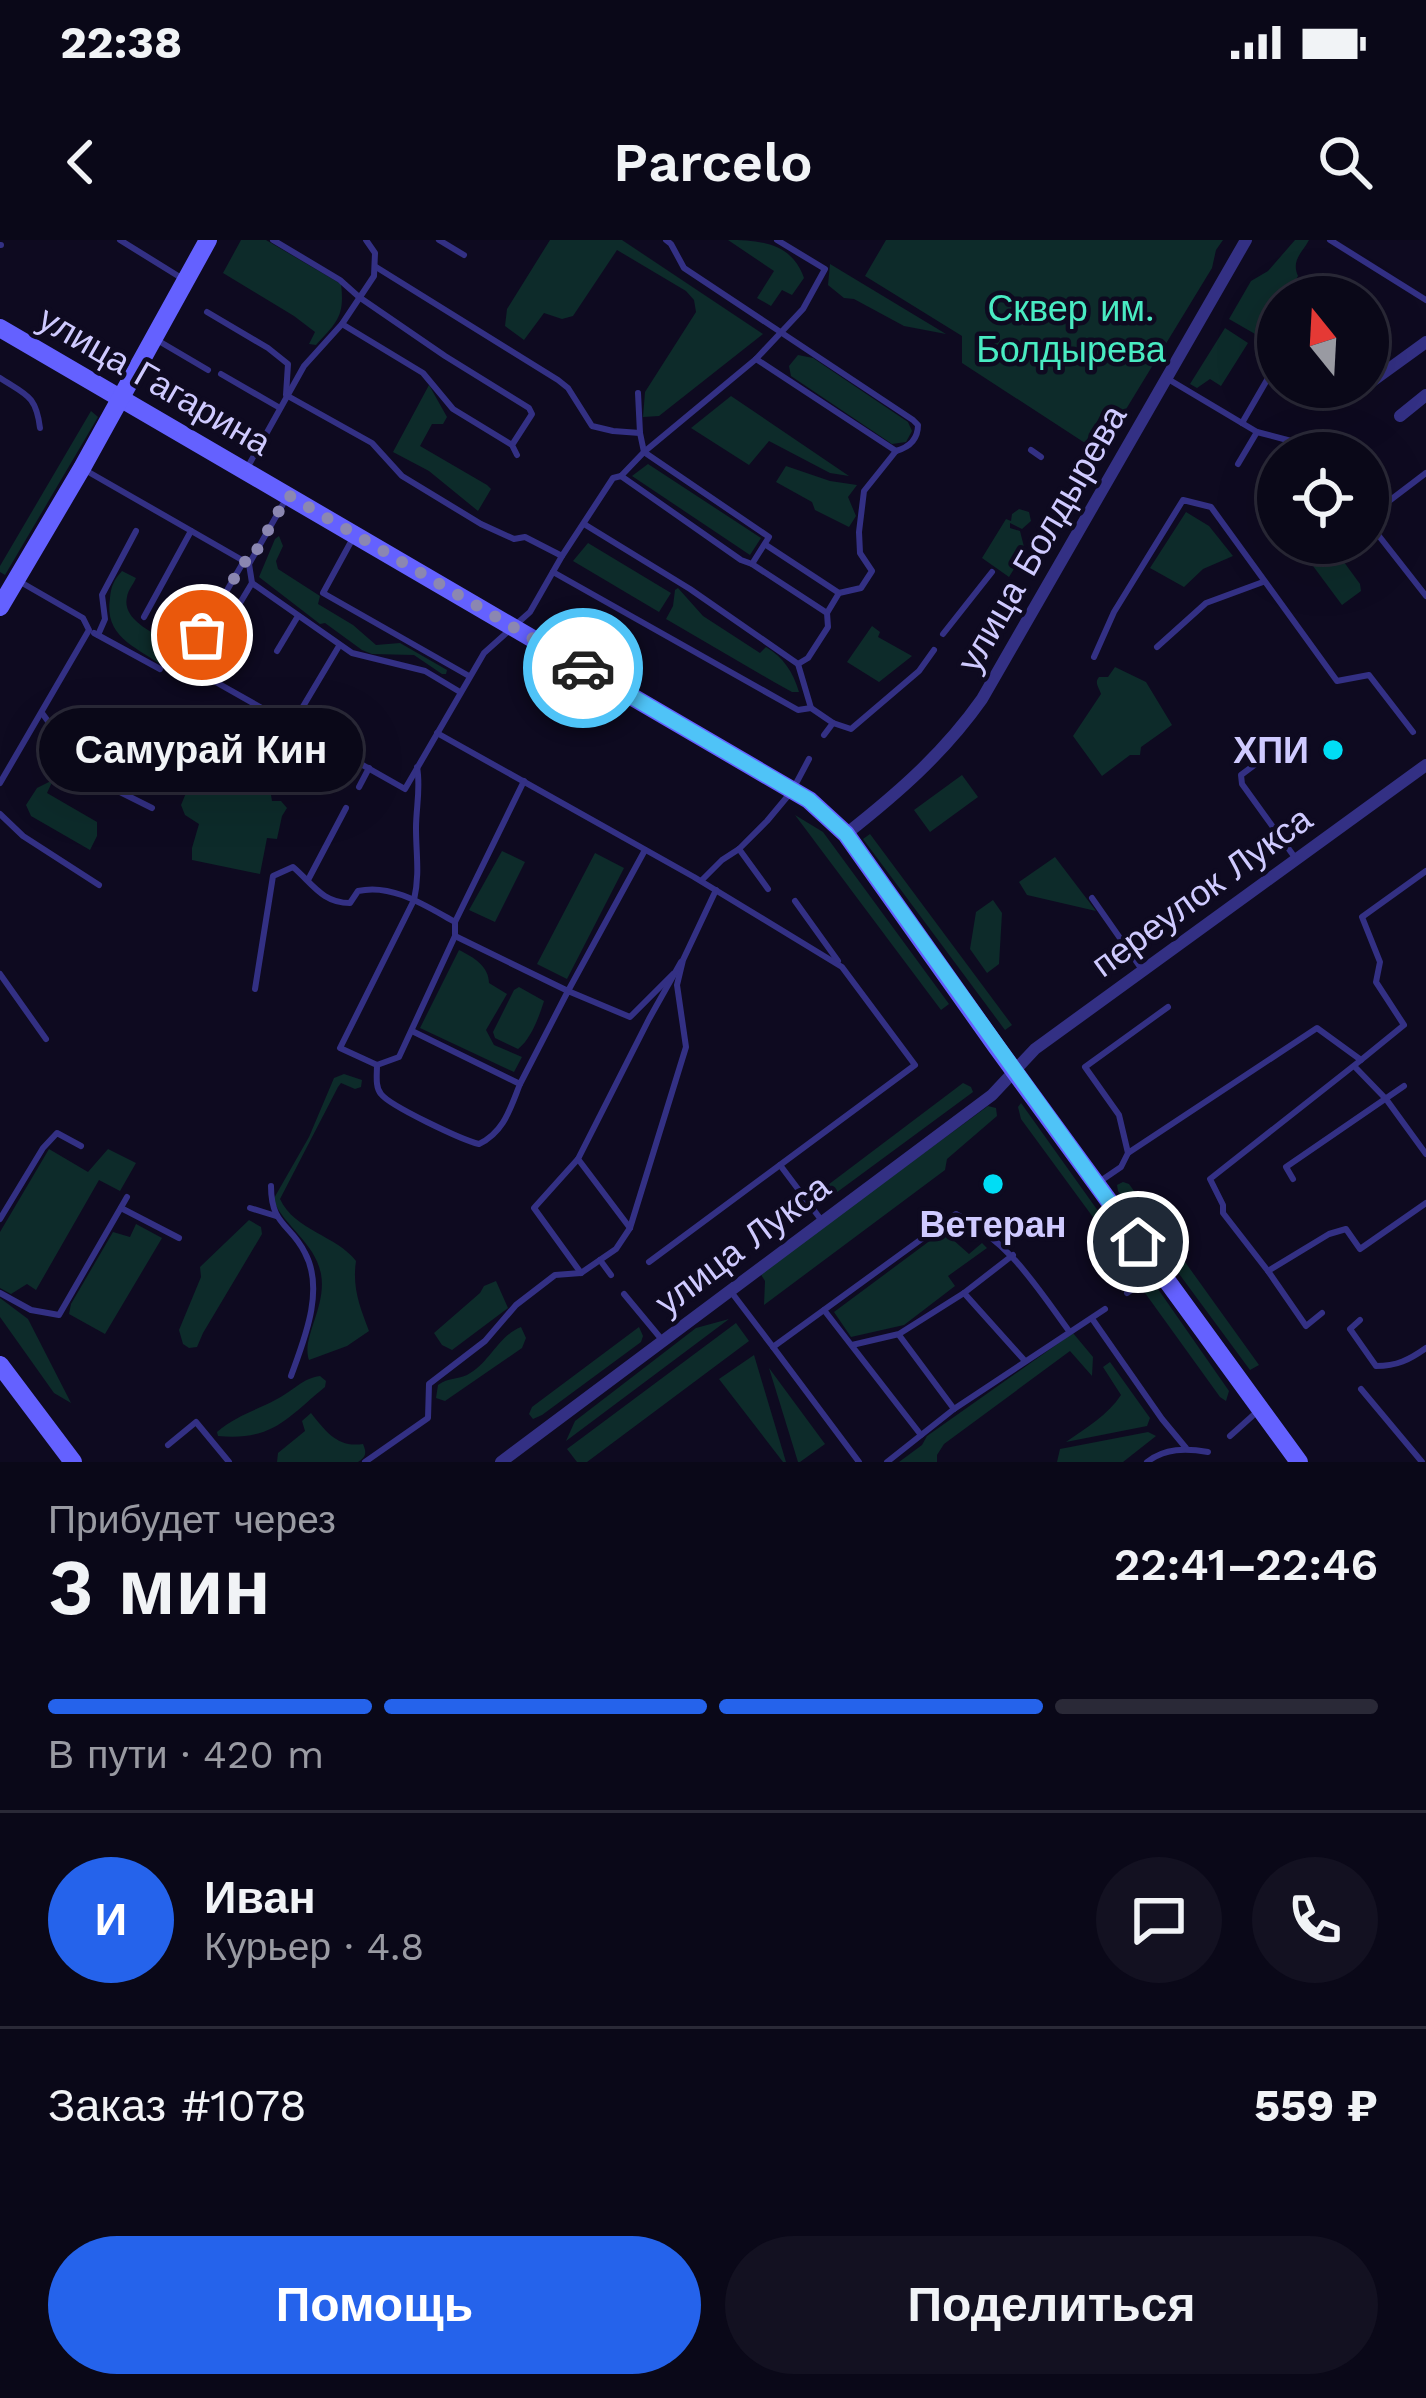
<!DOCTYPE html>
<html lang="ru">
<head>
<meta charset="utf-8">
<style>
  :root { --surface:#0a0818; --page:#131121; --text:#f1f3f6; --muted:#999aa2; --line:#2a2937; --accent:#2563eb }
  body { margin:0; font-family:"Work Sans",sans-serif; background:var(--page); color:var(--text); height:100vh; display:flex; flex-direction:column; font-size:45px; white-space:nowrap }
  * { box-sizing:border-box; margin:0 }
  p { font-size:39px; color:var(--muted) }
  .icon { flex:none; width:66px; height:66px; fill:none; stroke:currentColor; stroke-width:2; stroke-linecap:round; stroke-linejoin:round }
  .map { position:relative; height:1222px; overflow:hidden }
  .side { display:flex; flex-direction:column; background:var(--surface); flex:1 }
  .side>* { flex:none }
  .needle { width:78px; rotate:342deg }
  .buttons { position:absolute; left:1257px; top:36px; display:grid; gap:24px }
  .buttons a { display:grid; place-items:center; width:132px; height:132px; border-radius:50%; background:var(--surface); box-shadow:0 12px 48px #0002,0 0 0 3px var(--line); font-size:60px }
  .pin { position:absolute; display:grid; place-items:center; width:102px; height:102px; color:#fff; margin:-51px; border:6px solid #fff; border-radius:50%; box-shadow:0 3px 12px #0007 }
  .courier { position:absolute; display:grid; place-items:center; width:120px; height:120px; margin:-60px; border:9px solid #4fc3f7; border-radius:50%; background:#fff; color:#222; box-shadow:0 3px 15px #0007 }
  .bubble { position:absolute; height:84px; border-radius:42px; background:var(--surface); box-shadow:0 12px 48px #0002,0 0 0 3px var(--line); font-size:39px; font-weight:600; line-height:84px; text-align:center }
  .headline em { font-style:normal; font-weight:600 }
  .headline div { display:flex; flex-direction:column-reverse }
  .headline { display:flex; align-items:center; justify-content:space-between; height:204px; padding:0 48px }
  h1 { font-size:78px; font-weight:600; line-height:90px }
  .bar { display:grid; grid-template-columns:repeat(4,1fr); gap:18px 12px; align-content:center; height:144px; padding:0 48px }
  .bar i { height:15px; border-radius:9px; background:var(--line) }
  .bar .selected { background:var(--accent) }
  .bar p { grid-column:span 4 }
  .line { display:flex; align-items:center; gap:30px; padding:0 48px; border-top:3px solid var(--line) }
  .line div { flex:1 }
  .round { display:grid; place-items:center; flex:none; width:126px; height:126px; border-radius:63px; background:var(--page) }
  .button { display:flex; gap:24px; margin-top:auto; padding:24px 48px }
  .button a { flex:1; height:138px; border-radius:72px; background:var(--accent); color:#fff; font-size:48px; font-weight:600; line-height:138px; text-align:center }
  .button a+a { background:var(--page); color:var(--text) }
  .status { display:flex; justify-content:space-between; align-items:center; height:84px; padding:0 60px; background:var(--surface); direction:ltr }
  .status svg { height:33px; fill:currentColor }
  header { display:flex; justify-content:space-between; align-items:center; height:156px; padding:0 48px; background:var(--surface); font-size:54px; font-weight:600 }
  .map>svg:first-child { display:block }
  .green { fill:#0d2b2a }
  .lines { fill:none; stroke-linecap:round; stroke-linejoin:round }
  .lane { stroke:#333084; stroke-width:6 }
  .street { stroke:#333084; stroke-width:12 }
  .secondary { stroke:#6461ff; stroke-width:18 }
  .done { stroke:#8b87b1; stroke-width:12; stroke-dasharray:0 21.6 }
  .route { stroke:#4fc3f7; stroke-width:15 }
  .poi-dot { fill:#00ddf5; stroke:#0e0a20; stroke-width:4.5 }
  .labels { text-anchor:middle; stroke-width:9; stroke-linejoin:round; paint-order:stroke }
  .park-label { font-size:36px; fill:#49ebc2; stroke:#0e0a20 }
  .street-label { font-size:36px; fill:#cfcaff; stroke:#0e0a20 }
  .poi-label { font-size:36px; font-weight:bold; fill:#cfcaff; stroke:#0e0a20; text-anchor:end }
</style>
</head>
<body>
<div class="status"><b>22:38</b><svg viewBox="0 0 49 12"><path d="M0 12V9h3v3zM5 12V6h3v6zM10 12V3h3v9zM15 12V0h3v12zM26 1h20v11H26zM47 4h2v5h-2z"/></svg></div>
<header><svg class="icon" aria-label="back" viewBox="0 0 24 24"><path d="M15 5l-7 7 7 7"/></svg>Parcelo<svg class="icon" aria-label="search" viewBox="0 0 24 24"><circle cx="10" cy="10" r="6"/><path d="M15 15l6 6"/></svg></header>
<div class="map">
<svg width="1426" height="1222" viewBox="0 0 1426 1222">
  <rect width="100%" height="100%" fill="#0e0a20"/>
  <!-- green -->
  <g class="green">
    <path d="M 241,0 L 266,0 L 341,44 C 345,76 337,82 316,105 L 309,104 L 315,92 L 294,76 L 223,33 Z"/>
    <polygon points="550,0 622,0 763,94 659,176 643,177 645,152 696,72 694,60 686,51 617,10 573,76 562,79 544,73 524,100 505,86 507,69"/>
    <path d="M 728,0 C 760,0 792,3 804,38 L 792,55 L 782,50 L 771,66 L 757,58 L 774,31 Z"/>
    <polygon points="886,0 1223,0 1216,10 1212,28 1117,184 1100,176 1085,203 962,123 962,96 865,36"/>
    <path d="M 1295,0 L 1309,0 C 1302,13 1291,20 1298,36 L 1286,57 L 1278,57 L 1278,70 L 1262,98 L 1229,79 L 1251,41 L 1268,31 Z"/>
    <polygon points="830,24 946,94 904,86 854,59 844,58 828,45"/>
    <polygon points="1225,88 1248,103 1221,146 1210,139 1197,148 1190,144"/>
    <polygon points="798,115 813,118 908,182 912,191 906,202 892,204 791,136 789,126"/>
    <polygon points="429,145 447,177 443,184 432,184 420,206 487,245 491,249 478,271 429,231 393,212"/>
    <polygon points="731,156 849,236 830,233 769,201 749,225 691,188"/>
    <polygon points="91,171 98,177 5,335 0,332 0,326"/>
    <polygon points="648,224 761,298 750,315 632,236"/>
    <polygon points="786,226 830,241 857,245 848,257 856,276 849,287 815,270 812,262 776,242"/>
    <polygon points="1019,269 1029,272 1031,281 1022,289 1010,283 1010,288 1020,291 1025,311 1009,337 982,318 1006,279 1011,281 1012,274"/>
    <polygon points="1186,272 1209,286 1233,316 1203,329 1184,347 1150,328"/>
    <polygon points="279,296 283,306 276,321 278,329 320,356 318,364 353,385 376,405 400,403 447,430 446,434 442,434 414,415 372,414 362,410 325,383 320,384 259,337 275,299"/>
    <polygon points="588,303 671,353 659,372 573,321"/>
    <polygon points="1296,303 1330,303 1360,344 1361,351 1342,365"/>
    <path d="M 122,331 L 136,338 C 133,345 128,350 127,357 C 120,386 175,402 195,412 L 198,419 L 195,423 L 173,417 L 160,424 C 134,406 104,396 110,358 C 111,346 114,340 122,331 Z"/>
    <path d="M 678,348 L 703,376 L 760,413 L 766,407 C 784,418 793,432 799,452 L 792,452 L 774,442 L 666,379 L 673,366 L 675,350 Z"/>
    <polygon points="872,386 880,392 878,397 912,416 879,442 847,422"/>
    <path d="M 1115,427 L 1146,442 L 1172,485 L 1141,507 L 1140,515 L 1130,515 L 1102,536 L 1073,496 L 1101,454 C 1099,447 1094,443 1099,437 L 1108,437 Z"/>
    <path d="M 193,505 C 221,516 257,530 276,552 L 271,555 L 272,561 L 281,561 L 287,568 L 282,576 L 277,599 L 267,598 L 260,634 L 192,620 L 192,608 L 199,584 L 185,575 L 181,565 L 186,553 L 164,542 L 166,534 L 184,517 L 185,508 Z"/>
    <polygon points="962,535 978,557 930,592 914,570"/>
    <polygon points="53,540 47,553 97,582 97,596 90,610 31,576 26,565 37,548"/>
    <polygon points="795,575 823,592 949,764 941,770"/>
    <polygon points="870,594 1012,785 1005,790 863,599"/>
    <polygon points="502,611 525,622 495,682 469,670"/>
    <polygon points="595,613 624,628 567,739 537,724"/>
    <polygon points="1055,617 1096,671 1027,655 1019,642"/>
    <polygon points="993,660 1002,673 999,724 987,733 970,709 976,672"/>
    <path d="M 459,710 C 473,717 489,726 489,743 L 507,754 L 486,790 L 494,805 L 522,817 L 514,832 L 420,788 Z"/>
    <path d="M 519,747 L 544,761 C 539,777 531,799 518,809 L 495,798 L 493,792 L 514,750 Z"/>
    <path d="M 344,834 L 362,840 L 361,847 L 355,849 L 341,843 L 338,847 L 280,959 C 295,991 336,995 356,1021 C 352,1048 360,1067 369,1091 L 347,1106 L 309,1120 C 301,1098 327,1067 321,1034 C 315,1003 286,988 273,960 L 309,897 L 334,838 Z"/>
    <polygon points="963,843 971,847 973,852 821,964 812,962 812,957"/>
    <polygon points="1021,863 1133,1020 1133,1027 1131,1029 1021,879 1018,867"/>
    <polygon points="988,866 996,868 997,876 947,919 945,930 764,1065 765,1041 760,1033"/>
    <polygon points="49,909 88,932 108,909 136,923 120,951 99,940 36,1050 27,1044 11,1054 0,1048 0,992"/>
    <polygon points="1123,942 1129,944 1259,1125 1250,1130 1118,951 1117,945"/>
    <polygon points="249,980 261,987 262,994 203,1093 197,1107 189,1108 183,1104 179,1090 201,1037 200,1027"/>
    <polygon points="136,984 162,998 105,1094 69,1074 71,1064 113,992 130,997"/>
    <polygon points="943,991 969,1014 982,1003 987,1008 948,1036 955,1046 904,1085 851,1097 834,1072"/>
    <polygon points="1151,1039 1229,1151 1226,1161 1220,1157 1140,1046"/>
    <polygon points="496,1041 508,1068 452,1110 442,1105 434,1093 480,1053 484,1046"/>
    <polygon points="0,1058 28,1079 71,1163 54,1153 0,1077"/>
    <polygon points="729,1079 566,1201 575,1181 696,1088"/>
    <polygon points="736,1083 749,1101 587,1222 577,1222 567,1209"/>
    <path d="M 521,1087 L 526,1098 L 522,1108 L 445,1161 L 436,1158 L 438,1145 C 449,1137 456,1140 467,1135 C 489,1124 498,1096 521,1087 Z"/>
    <polygon points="639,1087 643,1096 641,1102 542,1175 533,1179 529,1174 532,1167"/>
    <polygon points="1073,1093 1093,1117 1092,1136 1070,1111 944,1204 937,1215 937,1222 899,1222 922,1205 927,1196"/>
    <polygon points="754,1115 786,1222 783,1222 719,1139"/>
    <path d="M 1110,1122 L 1150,1178 L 1147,1186 L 1066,1202 C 1086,1188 1108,1175 1121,1155 L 1103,1127 Z"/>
    <polygon points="769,1128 825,1204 800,1222 798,1222"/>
    <path d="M 320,1136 L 326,1141 L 325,1147 C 287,1178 273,1201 218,1196 L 217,1192 C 237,1175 255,1171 277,1159 C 293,1151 303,1138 320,1136 Z"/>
    <path d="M 311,1173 C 326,1192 338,1208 363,1204 C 367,1213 366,1217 358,1222 L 277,1222 L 278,1213 L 305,1191 L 302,1181 Z"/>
    <polygon points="1148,1192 1156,1196 1123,1222 1057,1222 1060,1209"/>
  </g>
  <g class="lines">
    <!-- lane -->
    <g class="lane">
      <polyline points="120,0 183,39"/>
      <polyline points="273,0 340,40 359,57 445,116 529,168 532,174 512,205 517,215"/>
      <polyline points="439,0 464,15"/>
      <path d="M 666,0 L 671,4 L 684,28 L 913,180 L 918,185 C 918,199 910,207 896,211"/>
      <polyline points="1330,0 1426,60"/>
      <polyline points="0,5 1,5"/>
      <polyline points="376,27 558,140 568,148 592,186 613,191 640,193"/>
      <polyline points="207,72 268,108 288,124 286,155 372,203 402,236 481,284 514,299 525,297 562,316"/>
      <polyline points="342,84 423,133 453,169 512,205"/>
      <polyline points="157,100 208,130"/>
      <polyline points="756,119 896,211 864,251 859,292 860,313 872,331 861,348 839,353"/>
      <polyline points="221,134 280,168"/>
      <path d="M 0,138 C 26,155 36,155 40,188"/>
      <polyline points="1168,139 1257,192 1295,202 1309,213"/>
      <polyline points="1242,183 1278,121"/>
      <polyline points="1031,210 1041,217"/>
      <polyline points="1238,224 1257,192"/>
      <polyline points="85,230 249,324 286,259"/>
      <polyline points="246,230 304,126 342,84 374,36 375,13 366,0"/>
      <polyline points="621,236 741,320 752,324 769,297 644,212 640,193 638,153"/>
      <polyline points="1368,277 1426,233"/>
      <polyline points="1368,282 1426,356"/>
      <polyline points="584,284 690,349 798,424 811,468"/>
      <polyline points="353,298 323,353 469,436"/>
      <polyline points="766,305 839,353 827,373 828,387 808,418 798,424"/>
      <polyline points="752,324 827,373"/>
      <polyline points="553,332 798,470 811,468 833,483 851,489 919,431 934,410"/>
      <polyline points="252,343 352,413 425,431 460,452"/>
      <polyline points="144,377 191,291"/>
      <polyline points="94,393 160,429"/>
      <polyline points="943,394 992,332"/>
      <polyline points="98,395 105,379 102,355 136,291"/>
      <polyline points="201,395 244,321"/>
      <polyline points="1157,407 1206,363 1263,342"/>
      <polyline points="213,408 252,343 249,324"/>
      <polyline points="277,411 298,376"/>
      <polyline points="1094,417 1114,372 1183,260 1211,267 1337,441 1369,435 1413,492"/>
      <polyline points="198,432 405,549 484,413 530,372 562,316 613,238 621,236 644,212 756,119 803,69 825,29 777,0"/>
      <polyline points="42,473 53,488 68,526 152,568"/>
      <polyline points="292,485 339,406"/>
      <polyline points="437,493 694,637 842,727 915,825 780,925 822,981"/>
      <polyline points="824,495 833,483"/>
      <polyline points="1261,520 1241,535 1242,544 1296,619"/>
      <path d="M 417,527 C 421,548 416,567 416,588 C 416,615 420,633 414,660 L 340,808 L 377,825 L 399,817 L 455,696 L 455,682 L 524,541"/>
      <polyline points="0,543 89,390 83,378 17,340"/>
      <polyline points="359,547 369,528"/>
      <polyline points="0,574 23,596 99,645"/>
      <polyline points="739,609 768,649"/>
      <polyline points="308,640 346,568"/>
      <polyline points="702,640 722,620 739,609 767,581 792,551 809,519"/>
      <polyline points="1092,658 1143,731"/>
      <polyline points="795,661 838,721"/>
      <polyline points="455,696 568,751 645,610"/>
      <polyline points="0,734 46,799"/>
      <path d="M 255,749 L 273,636 L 293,627 C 312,643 322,663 350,663 L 358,651 C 392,643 426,666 455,682"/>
      <polyline points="412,791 520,844 568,751 630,777 673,734"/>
      <polyline points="1361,820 1404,785 1376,742 1380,722 1362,677 1426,631"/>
      <path d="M 377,825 C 377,835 375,847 381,854 C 390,866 462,900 479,904 C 504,892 510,869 520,844"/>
      <polyline points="1355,827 1386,859 1426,914"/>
      <polyline points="1128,913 1119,875 1085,827 1168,767"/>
      <polyline points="578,919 534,968 581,1033 616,1009 630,988 686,807 677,745 683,720 716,650"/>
      <polyline points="1293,939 1286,927 1404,846"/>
      <polyline points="1099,942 1121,927 1128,913 1317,788 1361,820 1210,939 1223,965 1223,973 1268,1031 1306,1086 1322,1073"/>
      <path d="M 271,946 C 271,986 291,984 305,1013 C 325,1050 304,1100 291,1136"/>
      <polyline points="121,968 179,998"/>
      <polyline points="250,968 276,976"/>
      <polyline points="0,979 43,908 57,893 81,906"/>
      <polyline points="630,988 578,919 649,779 681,722"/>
      <polyline points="600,1020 611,1035"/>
      <polyline points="649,1022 780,925"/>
      <polyline points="1268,1031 1329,994 1346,989 1360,1009 1426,963"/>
      <polyline points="0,1053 31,1070 59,1075 127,957"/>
      <path d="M 732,1053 L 773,1107 L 956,974 C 1010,1003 1034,1043 1069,1091"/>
      <polyline points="964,1053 1025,1121"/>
      <polyline points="1127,1053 1158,1031"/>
      <polyline points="624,1054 663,1101"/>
      <polyline points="824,1070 921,1195"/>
      <polyline points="1093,1080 1162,1179 1186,1208"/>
      <path d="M 1360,1080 L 1350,1089 L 1376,1126 C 1397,1126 1409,1120 1426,1108"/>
      <polyline points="899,1095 954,1169"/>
      <polyline points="852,1105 899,1094 964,1053 1013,1015"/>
      <polyline points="773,1107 859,1222"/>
      <polyline points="1361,1149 1422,1222"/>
      <polyline points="1230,1196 1259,1170"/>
      <polyline points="168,1205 196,1182 229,1222"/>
      <polyline points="365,1222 428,1178 429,1144 485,1101 516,1065 555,1035 581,1033"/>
      <polyline points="887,1222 954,1169 1105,1069"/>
      <path d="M 1147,1222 C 1165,1208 1186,1208 1208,1212"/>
    </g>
    <!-- street -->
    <g class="street">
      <polyline points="1371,142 1426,102"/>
      <polyline points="1400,176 1426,155"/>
      <path d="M 846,594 C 898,553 944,513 982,459 L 1246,0"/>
      <polyline points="501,1222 992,855 1035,809 1426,525"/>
    </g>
    <!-- secondary -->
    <g class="secondary">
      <polyline points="0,88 809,560 846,594 996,806 1299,1222"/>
      <polyline points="0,367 82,228 208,0"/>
      <polyline points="0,1125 73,1222"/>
    </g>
  </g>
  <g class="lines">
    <!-- done -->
    <polyline class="done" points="202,395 244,321 249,324 288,255 583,428"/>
    <!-- route -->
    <polyline class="route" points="583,428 809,560 846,594 1138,1002"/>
  </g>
  <!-- markers -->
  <g class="poi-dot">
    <circle cx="1333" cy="510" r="12"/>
    <circle cx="993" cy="944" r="12"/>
  </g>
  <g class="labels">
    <!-- park labels -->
    <g class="park-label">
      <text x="1071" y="81">Сквер им.<tspan x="1071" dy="41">Болдырева</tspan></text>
    </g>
    <!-- street labels -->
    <g class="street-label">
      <text transform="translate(155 140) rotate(30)" y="13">улица Гагарина</text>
      <text transform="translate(1041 298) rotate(-60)" y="13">улица Болдырева</text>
      <text transform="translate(1201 651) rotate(-36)" y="13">переулок Лукса</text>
      <text transform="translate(742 1004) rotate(-37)" y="13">улица Лукса</text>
    </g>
    <!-- poi labels -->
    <g class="poi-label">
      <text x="1309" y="523">ХПИ</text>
      <text x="993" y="997" text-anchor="middle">Ветеран</text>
    </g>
  </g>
</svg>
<div class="buttons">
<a><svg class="needle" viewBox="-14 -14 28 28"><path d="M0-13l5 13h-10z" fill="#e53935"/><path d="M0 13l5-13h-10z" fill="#999aa2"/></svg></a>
<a><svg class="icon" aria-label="locate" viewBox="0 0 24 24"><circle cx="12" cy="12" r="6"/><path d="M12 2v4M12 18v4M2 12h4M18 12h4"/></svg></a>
</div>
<div class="pin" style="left:202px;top:395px;background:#ea580c"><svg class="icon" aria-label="bag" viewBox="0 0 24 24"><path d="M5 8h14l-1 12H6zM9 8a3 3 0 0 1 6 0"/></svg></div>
<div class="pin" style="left:1138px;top:1002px;background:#1f2937"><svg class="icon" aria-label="home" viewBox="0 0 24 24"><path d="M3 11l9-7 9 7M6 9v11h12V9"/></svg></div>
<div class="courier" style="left:583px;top:428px"><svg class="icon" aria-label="car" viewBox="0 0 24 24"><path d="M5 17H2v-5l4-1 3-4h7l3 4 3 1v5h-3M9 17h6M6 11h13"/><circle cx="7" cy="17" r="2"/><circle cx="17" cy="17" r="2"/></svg></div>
<div class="bubble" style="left:39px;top:468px;width:324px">Самурай Кин</div>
</div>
<section class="side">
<div class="headline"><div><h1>3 мин</h1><p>Прибудет через</p></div><em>22:41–22:46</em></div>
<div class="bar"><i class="selected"></i><i class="selected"></i><i class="selected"></i><i></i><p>В пути · 420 m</p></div>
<div class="line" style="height:216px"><b class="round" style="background:var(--accent);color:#fff">И</b><div><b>Иван</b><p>Курьер · 4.8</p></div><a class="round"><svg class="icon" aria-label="chat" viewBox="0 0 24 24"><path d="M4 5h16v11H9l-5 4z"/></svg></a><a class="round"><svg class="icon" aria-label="phone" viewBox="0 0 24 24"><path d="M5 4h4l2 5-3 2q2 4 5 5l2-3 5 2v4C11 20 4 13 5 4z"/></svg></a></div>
<div class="line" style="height:156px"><div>Заказ #1078</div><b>559 ₽</b></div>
<div class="button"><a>Помощь</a><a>Поделиться</a></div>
</section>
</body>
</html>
